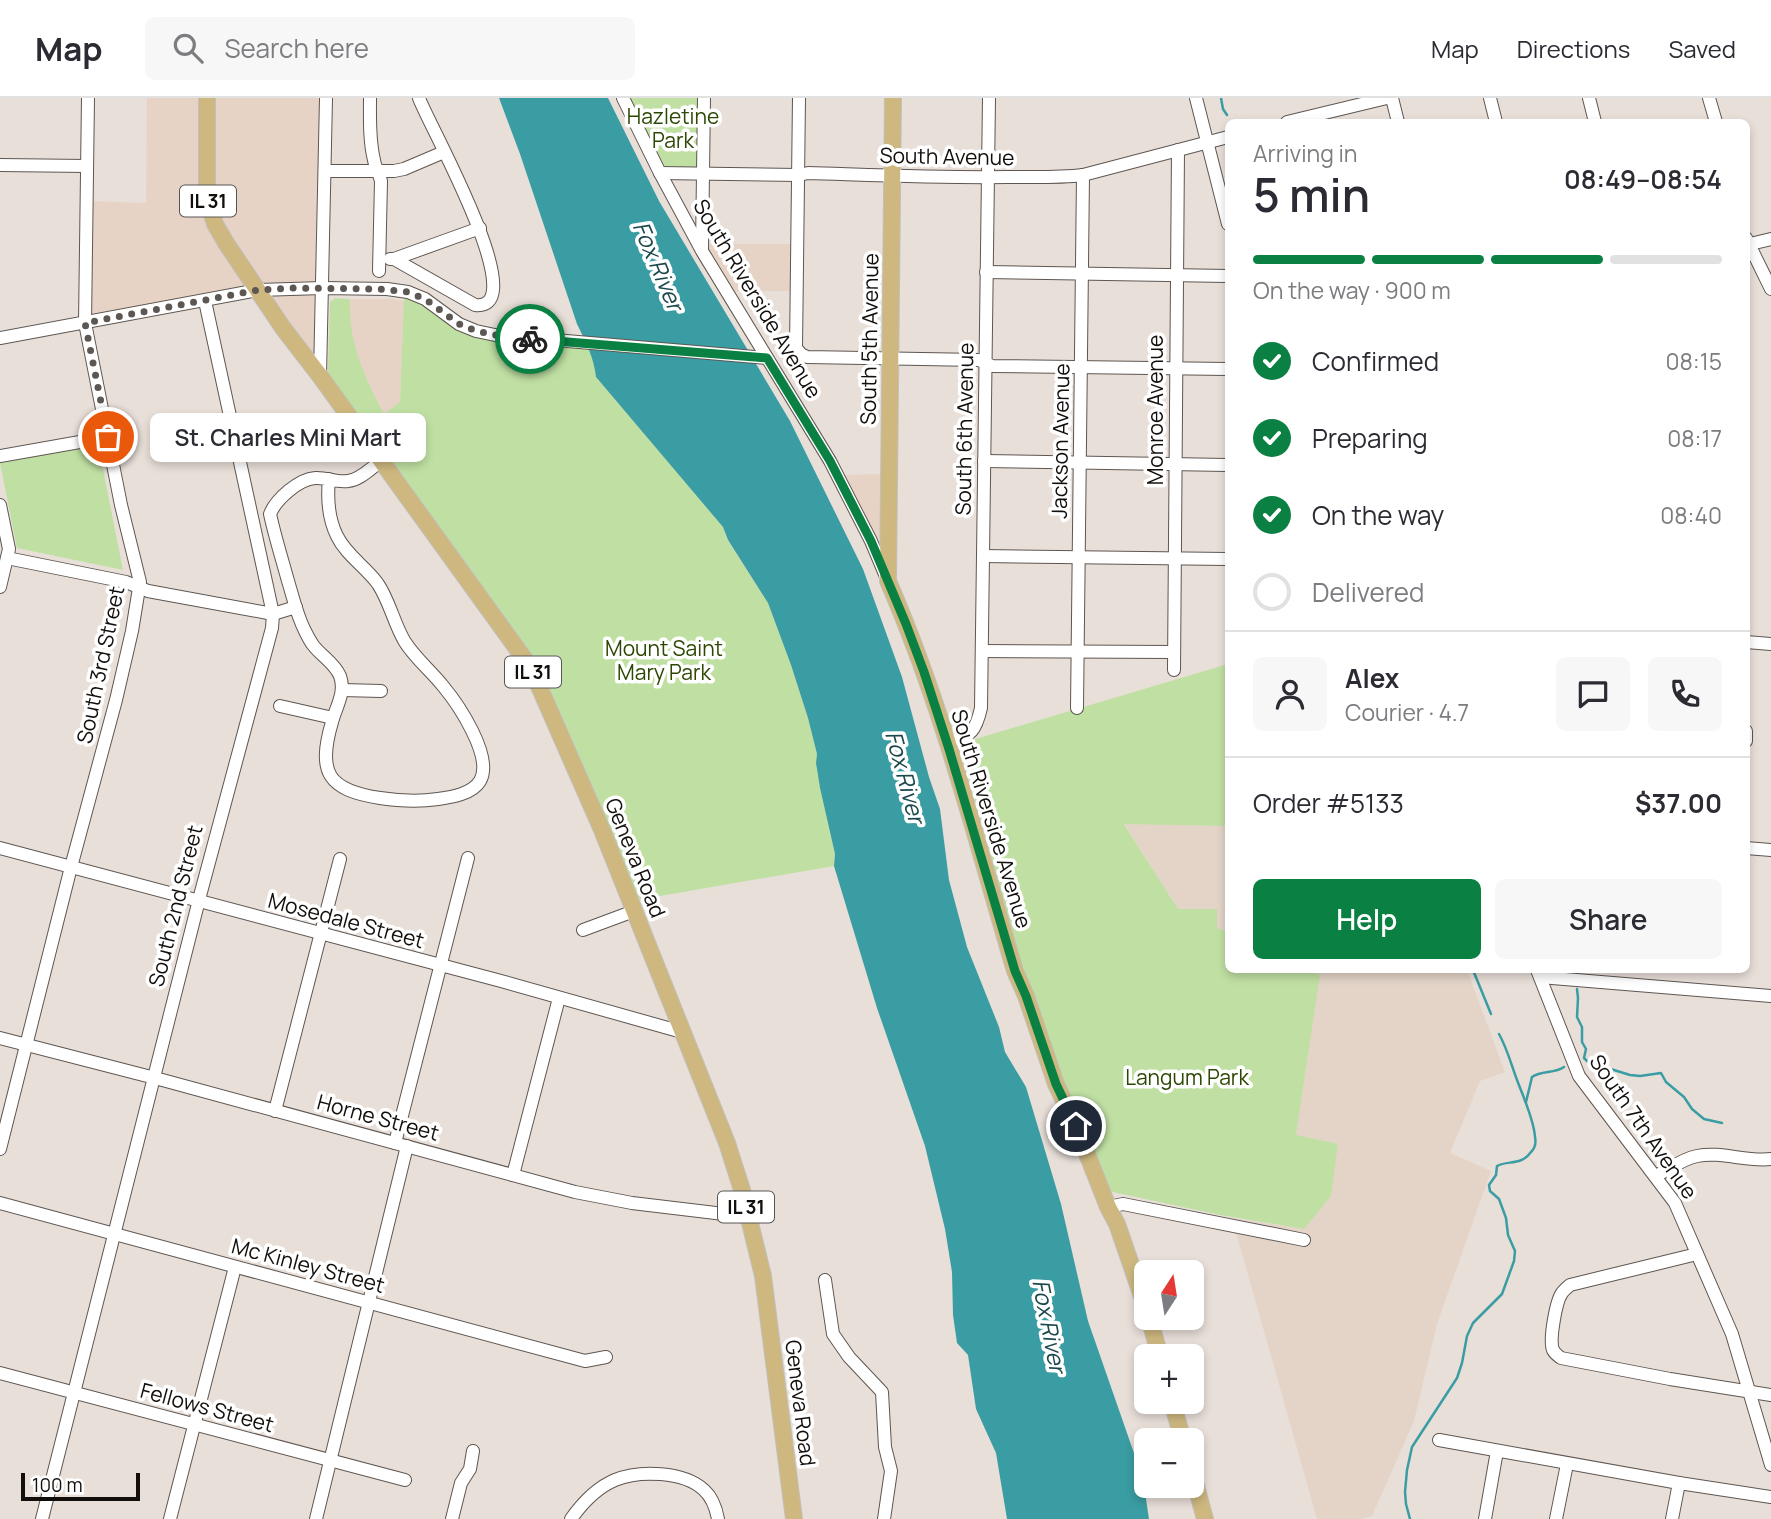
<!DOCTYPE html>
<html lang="en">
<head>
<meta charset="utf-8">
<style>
  :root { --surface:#fff; --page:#f7f7f7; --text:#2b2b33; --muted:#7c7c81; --line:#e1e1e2; --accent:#0b8043 }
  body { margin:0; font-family:Manrope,sans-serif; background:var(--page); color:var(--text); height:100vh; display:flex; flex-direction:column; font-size:26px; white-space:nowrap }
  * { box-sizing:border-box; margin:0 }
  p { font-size:23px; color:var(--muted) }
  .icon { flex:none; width:38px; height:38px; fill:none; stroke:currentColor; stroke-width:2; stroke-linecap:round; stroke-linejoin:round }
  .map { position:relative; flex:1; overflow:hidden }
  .side { position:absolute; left:1225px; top:21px; width:525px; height:854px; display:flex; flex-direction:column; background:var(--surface); border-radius:10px; box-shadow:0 4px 10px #0003 }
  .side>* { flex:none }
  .needle { width:46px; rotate:12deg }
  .tools { position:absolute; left:1134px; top:1162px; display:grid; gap:14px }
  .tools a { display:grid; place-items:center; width:70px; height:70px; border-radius:10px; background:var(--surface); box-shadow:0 4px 10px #0003; font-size:35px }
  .scale { position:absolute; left:21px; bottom:18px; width:119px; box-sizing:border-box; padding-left:7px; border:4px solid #110e0b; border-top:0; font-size:19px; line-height:24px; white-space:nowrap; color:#110e0b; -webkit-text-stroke:5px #fff; paint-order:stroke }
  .pin { position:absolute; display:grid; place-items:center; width:60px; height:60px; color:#fff; margin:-30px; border:4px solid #fff; border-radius:50%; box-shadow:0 2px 7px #0007 }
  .courier { position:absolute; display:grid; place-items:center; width:70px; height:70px; margin:-35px; border:5px solid #0b8043; border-radius:50%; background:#fff; color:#222; box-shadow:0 2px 9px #0007 }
  .bubble { position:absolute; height:49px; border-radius:10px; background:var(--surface); box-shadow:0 4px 10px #0003; font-size:23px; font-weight:600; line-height:49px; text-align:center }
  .summary em { font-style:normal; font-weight:600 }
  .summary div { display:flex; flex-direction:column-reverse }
  .summary { display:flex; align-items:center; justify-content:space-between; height:119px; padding:0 28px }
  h1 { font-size:46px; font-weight:600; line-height:52px }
  .bar { display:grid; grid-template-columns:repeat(4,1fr); gap:10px 7px; align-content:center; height:84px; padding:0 28px }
  .bar i { height:9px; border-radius:5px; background:var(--line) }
  .bar .active { background:var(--accent) }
  .bar p { grid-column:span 4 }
  .line { display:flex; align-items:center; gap:18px; padding:0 28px; border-top:2px solid var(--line) }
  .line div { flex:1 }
  .round { display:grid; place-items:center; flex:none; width:74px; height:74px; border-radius:10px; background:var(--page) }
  ol { padding:0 28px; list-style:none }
  li { display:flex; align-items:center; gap:21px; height:77px }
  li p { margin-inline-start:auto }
  li .icon { padding:7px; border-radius:50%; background:var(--accent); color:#fff; stroke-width:4 }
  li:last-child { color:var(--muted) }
  li i { width:38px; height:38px; border:4px solid var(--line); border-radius:50% }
  .action { display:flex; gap:14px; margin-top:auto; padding:14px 28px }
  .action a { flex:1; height:80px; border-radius:10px; background:var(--accent); color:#fff; font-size:28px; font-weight:600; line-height:80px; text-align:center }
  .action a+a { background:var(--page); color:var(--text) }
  header { display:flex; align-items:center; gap:42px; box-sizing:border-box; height:98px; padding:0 35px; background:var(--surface); border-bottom:2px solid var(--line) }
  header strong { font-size:33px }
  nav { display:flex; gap:38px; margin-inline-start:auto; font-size:24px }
  .search { width:490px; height:63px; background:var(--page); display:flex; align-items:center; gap:18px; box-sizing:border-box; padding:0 24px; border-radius:10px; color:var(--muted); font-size:26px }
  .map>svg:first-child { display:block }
  .commercial { fill:#e7d3c5 }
  .built { fill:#e4d4c8 }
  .green { fill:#c0e0a3 }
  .water { fill:#3a9da3 }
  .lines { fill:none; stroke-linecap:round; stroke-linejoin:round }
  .stream { stroke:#3a9da3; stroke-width:2.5 }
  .minor-casing { stroke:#5e5651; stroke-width:14 }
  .major-casing { stroke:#c1c0c0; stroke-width:18 }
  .minor { stroke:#fff; stroke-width:12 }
  .major { stroke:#ceb87f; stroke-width:16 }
  .done { stroke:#5d5753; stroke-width:7; stroke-dasharray:0 12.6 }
  .route { stroke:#0b8043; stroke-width:9 }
  .labels { text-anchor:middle; stroke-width:7; stroke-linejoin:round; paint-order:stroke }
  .shield { fill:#fff; stroke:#585654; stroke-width:2 }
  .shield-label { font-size:19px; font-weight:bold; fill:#110e0b }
  .park-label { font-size:21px; fill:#2d4803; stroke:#fff }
  .street-label { font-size:21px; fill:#110e0b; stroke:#fff }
  .water-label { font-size:23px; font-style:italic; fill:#1d494c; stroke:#fff }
</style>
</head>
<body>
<header>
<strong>Map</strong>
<div class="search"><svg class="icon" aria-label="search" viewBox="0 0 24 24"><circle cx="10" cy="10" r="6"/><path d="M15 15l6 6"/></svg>Search here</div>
<nav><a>Map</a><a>Directions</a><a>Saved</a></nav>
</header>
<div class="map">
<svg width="1771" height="1421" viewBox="0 0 1771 1421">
  <rect width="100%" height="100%" fill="#e9dfd9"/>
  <!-- commercial -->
  <g class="commercial">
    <polygon points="147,0 204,0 205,100 253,191 87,221 88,103 146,105"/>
    <polygon points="209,0 324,0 321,188 259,190 209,99"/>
    <polygon points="706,146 796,146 796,193 731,193 705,152"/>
    <polygon points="322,191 318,273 261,194"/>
    <polygon points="350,201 391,201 404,203 400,305 384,316 364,278 354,248 349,217"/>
    <polygon points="883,376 883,436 880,441 876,439 843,377"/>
  </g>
  <!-- built -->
  <g class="built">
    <polygon points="1124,725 1228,728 1228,834 1217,830 1217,811 1178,811"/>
    <polygon points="1310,872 1467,872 1505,974 1480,983 1450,1055 1491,1073 1437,1226 1414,1323 1372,1418 1361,1421 1317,1421 1232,1120 1304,1131 1296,1037 1319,878"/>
  </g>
  <!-- green -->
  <g class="green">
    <polygon points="625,0 703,0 701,73 660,73"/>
    <path d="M 404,196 L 425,205 L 457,228 L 588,248 L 595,269 L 596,279 L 723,429 L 728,443 L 768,505 L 791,567 L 808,620 L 817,656 L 816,665 L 820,690 L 835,756 L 834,768 L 637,802 L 552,599 L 330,279 L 328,273 L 330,204 L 335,200 L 350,201 C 348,244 364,278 384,316 L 400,304 Z"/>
    <polygon points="98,346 123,472 17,450 0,365"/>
    <polygon points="1228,566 1228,728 1124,726 1178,811 1217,811 1217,830 1228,834 1228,872 1310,872 1320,877 1296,1037 1338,1046 1331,1098 1304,1131 1220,1117 1108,1093 1063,983 1022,871 965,667 962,645"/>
  </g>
  <!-- water -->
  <path class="water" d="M 499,0 L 608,0 L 659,103 L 790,323 L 863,471 L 902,579 L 929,679 L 940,711 L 949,782 L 967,849 L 999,929 L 1005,954 L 1026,989 L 1061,1106 L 1088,1223 L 1143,1381 L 1149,1421 L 1007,1421 L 996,1355 L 976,1311 L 968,1257 L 957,1245 L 953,1217 L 952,1174 L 945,1131 L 925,1048 L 877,910 L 834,768 L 835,756 L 820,690 L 816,665 L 817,656 L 808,620 L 791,567 L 768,505 L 728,442 L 723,429 L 596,279 C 594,260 586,244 577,226 L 520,56 Z"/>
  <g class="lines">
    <!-- stream -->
    <g class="stream">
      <polyline points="1221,0 1223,11 1227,17"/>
      <polyline points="1473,872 1491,916"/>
      <polyline points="1577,891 1578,900 1577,919 1582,929 1582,944 1586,951 1584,960 1588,964 1630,977 1640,978 1661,975 1666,984 1684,999 1692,1011 1704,1021 1722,1025"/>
      <path d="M 1526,1004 L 1532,979 C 1542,972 1554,976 1564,969"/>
      <path d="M 1410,1421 L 1406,1406 L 1405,1394 L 1407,1372 L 1412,1349 L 1457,1280 L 1462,1265 L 1467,1238 L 1473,1225 L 1502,1196 L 1514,1163 L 1515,1153 L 1508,1137 L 1506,1120 L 1499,1101 L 1490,1093 L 1489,1087 L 1496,1077 L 1497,1068 C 1508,1062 1521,1068 1531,1054 C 1535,1050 1536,1044 1535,1039 C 1534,1022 1523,998 1517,982 C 1511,966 1507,950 1499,936"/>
    </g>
    <!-- minor casing -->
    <g class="minor-casing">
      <g id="minor">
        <path d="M 370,0 C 370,20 369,42 374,62 C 375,69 379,75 381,83 L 379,173"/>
        <polyline points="623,0 660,75 702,153 830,363 871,443 887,481"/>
        <polyline points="799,0 796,250 801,256 807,259 979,262 992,268 1228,271"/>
        <polyline points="1196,0 1228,126"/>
        <polyline points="1392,0 1398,24"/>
        <polyline points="1490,0 1496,24"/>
        <polyline points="1589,0 1595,24"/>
        <polyline points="1709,0 1716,24"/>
        <polyline points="1287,24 1387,0"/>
        <polyline points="0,67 87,68"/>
        <polyline points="325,73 394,73 404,71 444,54"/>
        <path d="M 660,75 L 799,77 L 808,75 C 874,77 941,80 1007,79 C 1032,79 1058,80 1083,77 L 1228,39"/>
        <polyline points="1746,140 1771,191"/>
        <polyline points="1746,147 1771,141"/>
        <polyline points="702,150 704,0"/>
        <polyline points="390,161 394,161 480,130"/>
        <path d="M 394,161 L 475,207 C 536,214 425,20 419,0"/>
        <polyline points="986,174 1228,178"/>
        <polyline points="0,240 258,192 323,190 387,191 408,194 425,201 459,226 476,233 495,237 767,260"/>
        <polyline points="320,278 326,0"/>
        <polyline points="0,358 108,339"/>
        <polyline points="984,363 1228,367"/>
        <path d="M 329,381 C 327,401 328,420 337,438 C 346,457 366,469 378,486 C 390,504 394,526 405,544 C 415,560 431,573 443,588 C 458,606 494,659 480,683 C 472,696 452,699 438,701 C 418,704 400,703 380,700 C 328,692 317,675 332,624 C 336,609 346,594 340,578 C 334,564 321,558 313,547 C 310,543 307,537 305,533 C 297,518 293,499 288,483 C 282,461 275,439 270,416 C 276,401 299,381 315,380 C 326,379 337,385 348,383 C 360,382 371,370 381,363"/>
        <polyline points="0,407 9,451 0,489"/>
        <polyline points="983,458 1228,461"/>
        <polyline points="7,460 126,484 148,493 273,516 296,509"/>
        <polyline points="1746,544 1771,546"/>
        <polyline points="982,553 1174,554"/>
        <polyline points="1174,572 1178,52"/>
        <polyline points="342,592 381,593"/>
        <polyline points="280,608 333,620"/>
        <polyline points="1077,610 1083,77"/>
        <polyline points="1746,633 1746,643"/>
        <path d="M 947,645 C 971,636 975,636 981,610 L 989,0"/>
        <polyline points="0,750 501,883 682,934"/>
        <polyline points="1746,750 1771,752"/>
        <polyline points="583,832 634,813"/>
        <polyline points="1537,872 1579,978 1675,1105 1732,1236 1771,1367"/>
        <polyline points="1540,879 1771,898"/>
        <polyline points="0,940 155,980 575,1094 632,1105 749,1119"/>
        <polyline points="275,1013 340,761"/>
        <polyline points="395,1045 468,760"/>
        <polyline points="0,1051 71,769 116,602 132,533 140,484 121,407 85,225 88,0"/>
        <polyline points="513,1077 559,900"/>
        <path d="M 1656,1078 C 1669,1071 1682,1061 1697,1058 C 1721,1053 1746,1064 1771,1061"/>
        <polyline points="0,1105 585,1263 606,1259"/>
        <polyline points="1108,1109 1123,1106 1304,1142"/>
        <path d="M 1697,1156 L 1570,1187 C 1569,1188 1563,1193 1562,1195 C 1556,1203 1549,1242 1553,1252 C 1555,1256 1557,1257 1561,1260 L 1670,1281 L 1771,1297"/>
        <polyline points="825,1182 833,1236 849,1259 882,1294 885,1349 891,1373 884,1421"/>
        <polyline points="0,1275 405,1382"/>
        <polyline points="1439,1342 1679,1385 1771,1399"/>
        <polyline points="42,1421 201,794 272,530 273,516 205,203"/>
        <polyline points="170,1421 235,1169"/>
        <polyline points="316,1421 407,1048"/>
        <polyline points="452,1421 461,1385 470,1371 473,1353"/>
        <path d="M 571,1421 C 583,1404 596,1390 615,1382 C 639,1372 684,1373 704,1392 C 713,1400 716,1410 718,1421"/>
        <polyline points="1485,1421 1497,1353"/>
        <polyline points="1556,1421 1567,1366"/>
        <polyline points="1672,1421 1679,1385"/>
      </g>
    </g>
    <!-- major casing -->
    <g class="major-casing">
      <g id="major">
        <polyline points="207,0 207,100 215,126 226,145 283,230 320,278 531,570 602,732 727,1045 742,1092 763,1178 794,1421"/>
        <path d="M 893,0 L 888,483 C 943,609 976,742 1015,873 L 1026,898 L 1056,986 L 1076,1028 L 1108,1109 L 1117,1126 L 1146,1210"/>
        <polyline points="1149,1220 1160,1258"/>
        <polyline points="1172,1304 1183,1342"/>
        <polyline points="1192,1373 1205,1421"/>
      </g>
    </g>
    <!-- minor -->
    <use href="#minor" class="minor"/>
    <!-- major -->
    <use href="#major" class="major"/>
  </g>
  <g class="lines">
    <!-- done -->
    <polyline class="done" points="108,339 85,225 258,192 292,190 378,191 408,194 425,201 459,226 476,233 495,237 530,241"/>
    <!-- route -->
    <polyline class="route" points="530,241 767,260 830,363 871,443 906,526 924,574 949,651 1015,873 1026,898 1056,986 1076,1028"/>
  </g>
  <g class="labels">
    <!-- shield labels -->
    <g class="shield">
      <rect x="180" y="87.5" width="56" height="31" rx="5"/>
      <rect x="505" y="558.5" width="56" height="31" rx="5"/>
      <rect x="718" y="1093.5" width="56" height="31" rx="5"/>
    </g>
    <g class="shield-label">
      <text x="208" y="110">IL 31</text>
      <text x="533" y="581">IL 31</text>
      <text x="746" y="1116">IL 31</text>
    </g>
    <!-- park labels -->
    <g class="park-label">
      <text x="673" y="26">Hazletine<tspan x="673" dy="24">Park</tspan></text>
      <text x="664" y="558">Mount Saint<tspan x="664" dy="24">Mary Park</tspan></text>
      <text x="1187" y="987">Langum Park</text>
    </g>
    <!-- street labels -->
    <g class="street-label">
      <text transform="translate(947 59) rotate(1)" y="7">South Avenue</text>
      <text transform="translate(757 201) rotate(59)" y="7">South Riverside Avenue</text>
      <text transform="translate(870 241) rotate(-89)" y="7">South 5th Avenue</text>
      <text transform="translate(1156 312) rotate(-90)" y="7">Monroe Avenue</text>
      <text transform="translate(965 331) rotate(-89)" y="7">South 6th Avenue</text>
      <text transform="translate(1061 343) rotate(-89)" y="7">Jackson Avenue</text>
      <text transform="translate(101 567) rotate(-78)" y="7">South 3rd Street</text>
      <text transform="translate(991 721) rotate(73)" y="7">South Riverside Avenue</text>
      <text transform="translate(635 760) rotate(68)" y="7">Geneva Road</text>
      <text transform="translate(176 808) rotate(-76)" y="7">South 2nd Street</text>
      <text transform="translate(346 823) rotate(15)" y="7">Mosedale Street</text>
      <text transform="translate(378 1020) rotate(15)" y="7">Horne Street</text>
      <text transform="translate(1643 1029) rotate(55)" y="7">South 7th Avenue</text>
      <text transform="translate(308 1168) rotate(15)" y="7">Mc Kinley Street</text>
      <text transform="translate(800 1305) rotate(83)" y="7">Geneva Road</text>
      <text transform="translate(207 1310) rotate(15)" y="7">Fellows Street</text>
    </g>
    <!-- water labels -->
    <g class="water-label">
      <text transform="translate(658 168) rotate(67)" y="8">Fox River</text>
      <text transform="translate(905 679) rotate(75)" y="8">Fox River</text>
      <text transform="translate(1049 1228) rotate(79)" y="8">Fox River</text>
    </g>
  </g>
</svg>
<div class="tools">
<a><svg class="needle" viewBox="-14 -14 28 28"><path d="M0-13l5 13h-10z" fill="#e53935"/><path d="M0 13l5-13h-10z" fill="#7c7c81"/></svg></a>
<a>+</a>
<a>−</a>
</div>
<div class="scale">100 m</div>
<div class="pin" style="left:108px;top:339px;background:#ea580c"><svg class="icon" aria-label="bag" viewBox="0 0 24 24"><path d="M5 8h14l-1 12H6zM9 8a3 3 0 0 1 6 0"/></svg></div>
<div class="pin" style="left:1076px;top:1028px;background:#1f2937"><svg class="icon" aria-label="home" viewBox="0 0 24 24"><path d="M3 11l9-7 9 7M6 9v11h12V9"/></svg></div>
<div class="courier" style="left:530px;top:241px"><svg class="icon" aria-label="bike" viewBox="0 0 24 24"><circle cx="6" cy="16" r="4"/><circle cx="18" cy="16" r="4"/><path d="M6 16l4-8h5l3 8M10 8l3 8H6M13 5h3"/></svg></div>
<div class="bubble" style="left:150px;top:315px;width:276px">St. Charles Mini Mart</div>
<section class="side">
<div class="summary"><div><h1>5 min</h1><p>Arriving in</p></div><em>08:49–08:54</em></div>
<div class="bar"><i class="active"></i><i class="active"></i><i class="active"></i><i></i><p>On the way · 900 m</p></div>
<ol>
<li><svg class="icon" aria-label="check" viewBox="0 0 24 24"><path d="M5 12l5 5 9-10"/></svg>Confirmed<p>08:15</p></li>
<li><svg class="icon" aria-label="check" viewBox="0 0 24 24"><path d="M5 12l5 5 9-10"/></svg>Preparing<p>08:17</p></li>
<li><svg class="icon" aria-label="check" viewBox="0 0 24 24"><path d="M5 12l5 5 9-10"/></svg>On the way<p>08:40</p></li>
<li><i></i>Delivered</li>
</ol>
<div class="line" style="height:126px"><a class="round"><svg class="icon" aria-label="person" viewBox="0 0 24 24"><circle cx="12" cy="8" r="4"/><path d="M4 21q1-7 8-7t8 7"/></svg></a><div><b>Alex</b><p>Courier · 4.7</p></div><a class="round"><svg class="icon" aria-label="chat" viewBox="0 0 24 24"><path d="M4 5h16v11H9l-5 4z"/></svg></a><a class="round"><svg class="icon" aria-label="phone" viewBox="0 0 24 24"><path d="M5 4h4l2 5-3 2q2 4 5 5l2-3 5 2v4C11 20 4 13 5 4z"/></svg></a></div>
<div class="line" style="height:91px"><div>Order #5133</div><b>$37.00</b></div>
<div class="action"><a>Help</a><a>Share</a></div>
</section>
</div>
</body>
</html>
